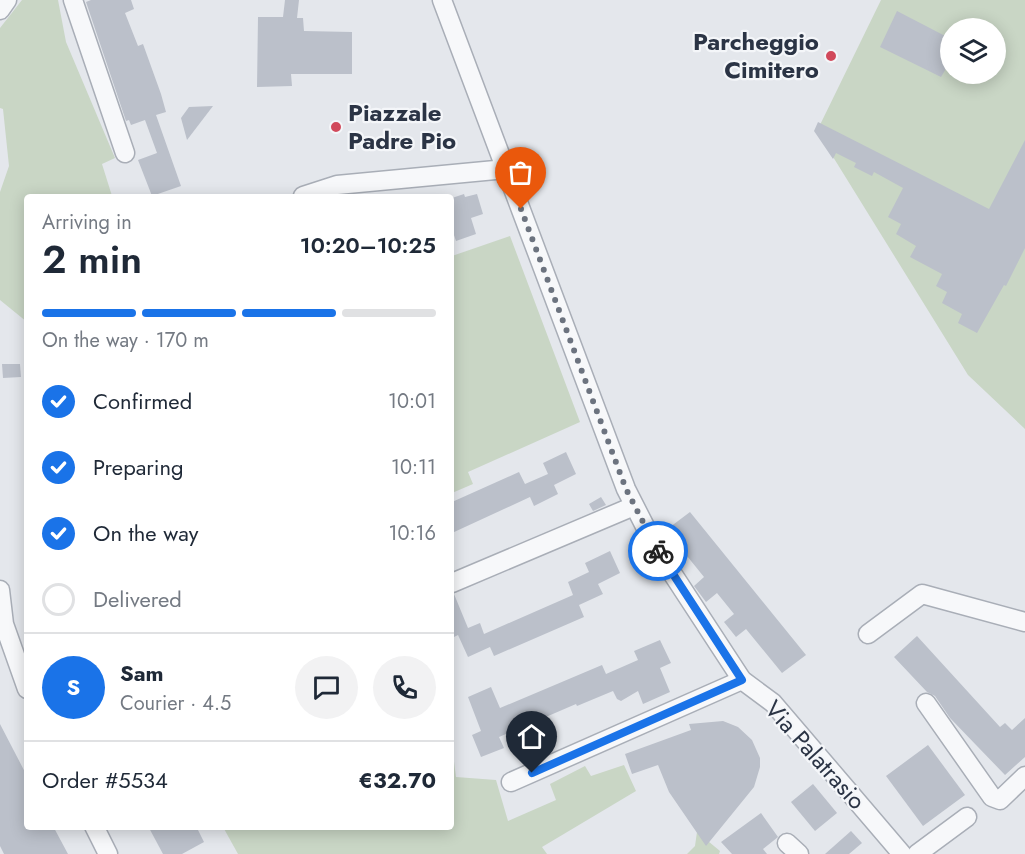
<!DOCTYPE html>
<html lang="en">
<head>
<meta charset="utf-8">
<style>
  :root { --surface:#fff; --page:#f2f2f3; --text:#1f2937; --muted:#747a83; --line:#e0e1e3; --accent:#1a73e8 }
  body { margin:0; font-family:Jost,sans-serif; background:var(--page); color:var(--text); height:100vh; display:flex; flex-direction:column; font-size:22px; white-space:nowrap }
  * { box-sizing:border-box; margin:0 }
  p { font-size:20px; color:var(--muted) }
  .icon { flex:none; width:33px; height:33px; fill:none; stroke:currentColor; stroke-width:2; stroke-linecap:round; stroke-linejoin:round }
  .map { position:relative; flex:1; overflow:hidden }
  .sheet { position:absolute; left:24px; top:194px; width:430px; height:636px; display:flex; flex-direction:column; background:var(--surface); border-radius:6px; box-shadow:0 3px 15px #0003 }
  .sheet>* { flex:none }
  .buttons { position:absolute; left:940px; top:18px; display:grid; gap:12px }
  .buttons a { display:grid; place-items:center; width:66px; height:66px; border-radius:50%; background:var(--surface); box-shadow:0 3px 15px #0003; font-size:30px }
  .pin { position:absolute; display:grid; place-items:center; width:51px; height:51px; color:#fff; margin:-62px -26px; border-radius:50% 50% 50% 0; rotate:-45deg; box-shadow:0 0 6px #0007 }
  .pin .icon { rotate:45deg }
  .courier { position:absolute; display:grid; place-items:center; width:60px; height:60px; margin:-30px; border:4px solid #1a73e8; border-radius:50%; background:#fff; color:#222; box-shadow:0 2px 8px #0007 }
  .head em { font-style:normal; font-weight:600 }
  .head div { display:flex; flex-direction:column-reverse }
  .head { display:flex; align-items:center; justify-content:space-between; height:102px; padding:0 18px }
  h1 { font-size:39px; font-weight:600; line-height:45px }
  .bar { display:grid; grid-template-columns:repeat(4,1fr); gap:9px 6px; align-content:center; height:72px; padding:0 18px }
  .bar i { height:8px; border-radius:4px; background:var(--line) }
  .bar .selected { background:var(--accent) }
  .bar p { grid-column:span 4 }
  .line { display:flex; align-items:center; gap:15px; padding:0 18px; border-top:2px solid var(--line) }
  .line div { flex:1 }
  .round { display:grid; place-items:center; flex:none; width:63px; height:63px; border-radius:32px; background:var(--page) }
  ol { padding:0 18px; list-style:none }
  li { display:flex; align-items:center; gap:18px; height:66px }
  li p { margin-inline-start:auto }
  li .icon { padding:6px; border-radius:50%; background:var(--accent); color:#fff; stroke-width:4 }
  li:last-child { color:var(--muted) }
  li i { width:33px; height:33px; border:3px solid var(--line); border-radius:50% }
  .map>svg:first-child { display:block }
  .green { fill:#c9d6c5; fill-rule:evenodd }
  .building { fill:#bbc0ca }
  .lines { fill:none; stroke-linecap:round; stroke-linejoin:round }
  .minor-casing { stroke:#a9aeb7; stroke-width:21 }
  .minor { stroke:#f7f8fa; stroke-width:18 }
  .done { stroke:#6c737f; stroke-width:6; stroke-dasharray:0 10.8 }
  .route { stroke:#1a73e8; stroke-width:8 }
  .poi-dot { fill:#d1495b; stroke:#f4f6f9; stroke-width:2 }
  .labels { text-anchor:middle; stroke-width:4.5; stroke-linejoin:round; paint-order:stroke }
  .poi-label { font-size:24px; font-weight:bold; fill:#2b3445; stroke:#f4f6f9; text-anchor:end }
  .street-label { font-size:24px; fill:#2b3445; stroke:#f4f6f9 }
</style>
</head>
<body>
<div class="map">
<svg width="1025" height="854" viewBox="0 0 1025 854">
  <rect width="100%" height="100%" fill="#e4e7ec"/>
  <!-- green -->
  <g class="green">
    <polygon points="22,0 58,0 66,42 115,158 102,164 112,196 27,196 27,322 0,300 0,192 9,166 3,109 0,108 0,28"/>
    <path d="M 881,0 L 1025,0 L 1025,429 L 968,375 L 817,131 ZM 951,28 L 996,28 L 996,74 L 951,74 Z"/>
    <polygon points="510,236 580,422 468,472 473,484 452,493 452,256"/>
    <polygon points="452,746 456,777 496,780 508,821 556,800 550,784 585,766 591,776 624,765 636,791 542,847 547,854 238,854 223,827 452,826"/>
    <polygon points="697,832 720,851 719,854 687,854 695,846"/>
  </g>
  <!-- building -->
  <g class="building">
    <polygon points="91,0 131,0 134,9 125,13 138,46 143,44 161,94 166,112 156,115 181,186 152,196 138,160 157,153 145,120 131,125 129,120 126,121 86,2"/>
    <polygon points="285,0 299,0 297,18 303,18 304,31 352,32 352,74 291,74 292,86 257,87 258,17 283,17"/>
    <polygon points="897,11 951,39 951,60 941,77 880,47"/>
    <polygon points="213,106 187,140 181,118 189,107"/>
    <polygon points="818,122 989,209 1025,140 1025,248 1006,286 1004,285 977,333 958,323 962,314 942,303 947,292 936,286 942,274 910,257 916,246 896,234 901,224 888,217 903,188 874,172 872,176 854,167 856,163 836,153 833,159 814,131"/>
    <polygon points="464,194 465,197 477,194 483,214 471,218 476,234 456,241 452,229 452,198"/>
    <polygon points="2,364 20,364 21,377 3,378"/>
    <polygon points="566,452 576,474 554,485 558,494 534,506 530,497 452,533 452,502 519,472 525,484 548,474 543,463"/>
    <polygon points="601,497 606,505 593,511 589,504"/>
    <polygon points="690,512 806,655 782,673 746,629 736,637 724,622 734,614 717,593 706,602 694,586 704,577 666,530"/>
    <polygon points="610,551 620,573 598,584 603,594 579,605 584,617 494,656 490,647 468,657 458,635 452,638 452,594 454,594 468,628 480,623 484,634 573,595 568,582 589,572 585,563"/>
    <polygon points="917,636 1000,727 1005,723 1012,730 1025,718 1025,757 1005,775 950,718 935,696 927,692 894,657"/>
    <polygon points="660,640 671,663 660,668 670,692 643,704 638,691 621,701 617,699 613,691 577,706 576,704 499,737 504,748 481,757 472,735 481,731 468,697 491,687 500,708 602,665 606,674 638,660 634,651"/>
    <polygon points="723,721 738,727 752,740 760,758 760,767 754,787 706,846 669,792 658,765 632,774 625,754 691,730 689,724"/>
    <polygon points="0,724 27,776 27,826 53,826 68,854 4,854 0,846"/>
    <polygon points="928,745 965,795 923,826 886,776"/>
    <polygon points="813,784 837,813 815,831 791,802"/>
    <polygon points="761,813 778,837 763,849 767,854 732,854 721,842"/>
    <polygon points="148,826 196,826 204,842 182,854 163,854"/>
    <polygon points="851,831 862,843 849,854 825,854"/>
  </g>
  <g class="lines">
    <!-- minor casing -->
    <g class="minor-casing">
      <g id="minor">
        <polyline points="73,0 125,153"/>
        <polyline points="442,0 626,489 657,550 742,680 773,703 902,854"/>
        <polyline points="0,10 7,0"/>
        <polyline points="303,196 337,185 506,169"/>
        <polyline points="452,583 634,506"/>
        <polyline points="0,590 4,624 27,689"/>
        <polyline points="868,634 922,594 1025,622"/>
        <polyline points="926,703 992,797 1000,800 1025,776"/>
        <polyline points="511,782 742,680"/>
        <polyline points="94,826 108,854"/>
        <polyline points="787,843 799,854"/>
        <polyline points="917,854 967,817"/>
      </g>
    </g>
    <!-- minor -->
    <use href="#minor" class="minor"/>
  </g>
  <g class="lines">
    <!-- done -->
    <polyline class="done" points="521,209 626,489 658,551"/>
    <!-- route -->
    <polyline class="route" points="532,773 742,680 658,551"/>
  </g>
  <!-- markers -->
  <g class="poi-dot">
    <circle cx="831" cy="56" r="6"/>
    <circle cx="336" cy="127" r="6"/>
  </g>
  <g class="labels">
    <!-- poi labels -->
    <g class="poi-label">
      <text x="819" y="50">Parcheggio<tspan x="819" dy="28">Cimitero</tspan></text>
      <text x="348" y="121" text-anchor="start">Piazzale<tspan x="348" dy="28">Padre Pio</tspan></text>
    </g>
    <!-- street labels -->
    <g class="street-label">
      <text transform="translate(815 755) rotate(48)" y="8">Via Palatrasio</text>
    </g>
  </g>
</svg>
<div class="buttons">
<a><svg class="icon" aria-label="layers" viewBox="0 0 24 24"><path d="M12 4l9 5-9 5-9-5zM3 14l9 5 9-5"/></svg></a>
</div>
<div class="pin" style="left:521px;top:209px;background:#ea580c"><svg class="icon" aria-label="bag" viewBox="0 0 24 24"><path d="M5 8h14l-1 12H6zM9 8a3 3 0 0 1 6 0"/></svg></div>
<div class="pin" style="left:532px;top:773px;background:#1f2937"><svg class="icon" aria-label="home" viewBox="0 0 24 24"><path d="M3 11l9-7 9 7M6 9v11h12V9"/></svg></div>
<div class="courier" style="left:658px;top:551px"><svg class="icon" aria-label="bike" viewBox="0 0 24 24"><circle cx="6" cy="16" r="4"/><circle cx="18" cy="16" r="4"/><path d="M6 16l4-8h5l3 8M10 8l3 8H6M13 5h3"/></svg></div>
<section class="sheet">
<div class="head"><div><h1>2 min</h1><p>Arriving in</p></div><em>10:20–10:25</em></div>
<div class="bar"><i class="selected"></i><i class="selected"></i><i class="selected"></i><i></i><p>On the way · 170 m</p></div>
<ol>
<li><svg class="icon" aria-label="check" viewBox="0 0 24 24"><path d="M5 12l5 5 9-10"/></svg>Confirmed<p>10:01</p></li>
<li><svg class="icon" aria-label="check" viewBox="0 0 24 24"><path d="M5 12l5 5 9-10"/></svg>Preparing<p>10:11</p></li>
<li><svg class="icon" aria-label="check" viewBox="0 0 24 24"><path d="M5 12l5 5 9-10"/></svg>On the way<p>10:16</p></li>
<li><i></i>Delivered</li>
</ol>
<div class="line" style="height:108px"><b class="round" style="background:var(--accent);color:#fff">S</b><div><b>Sam</b><p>Courier · 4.5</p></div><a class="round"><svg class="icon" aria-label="chat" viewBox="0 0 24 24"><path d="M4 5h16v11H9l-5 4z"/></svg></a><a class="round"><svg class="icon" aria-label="phone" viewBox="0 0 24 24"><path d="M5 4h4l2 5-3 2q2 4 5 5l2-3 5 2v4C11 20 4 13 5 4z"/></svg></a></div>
<div class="line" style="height:78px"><div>Order #5534</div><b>€32.70</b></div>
</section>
</div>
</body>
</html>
